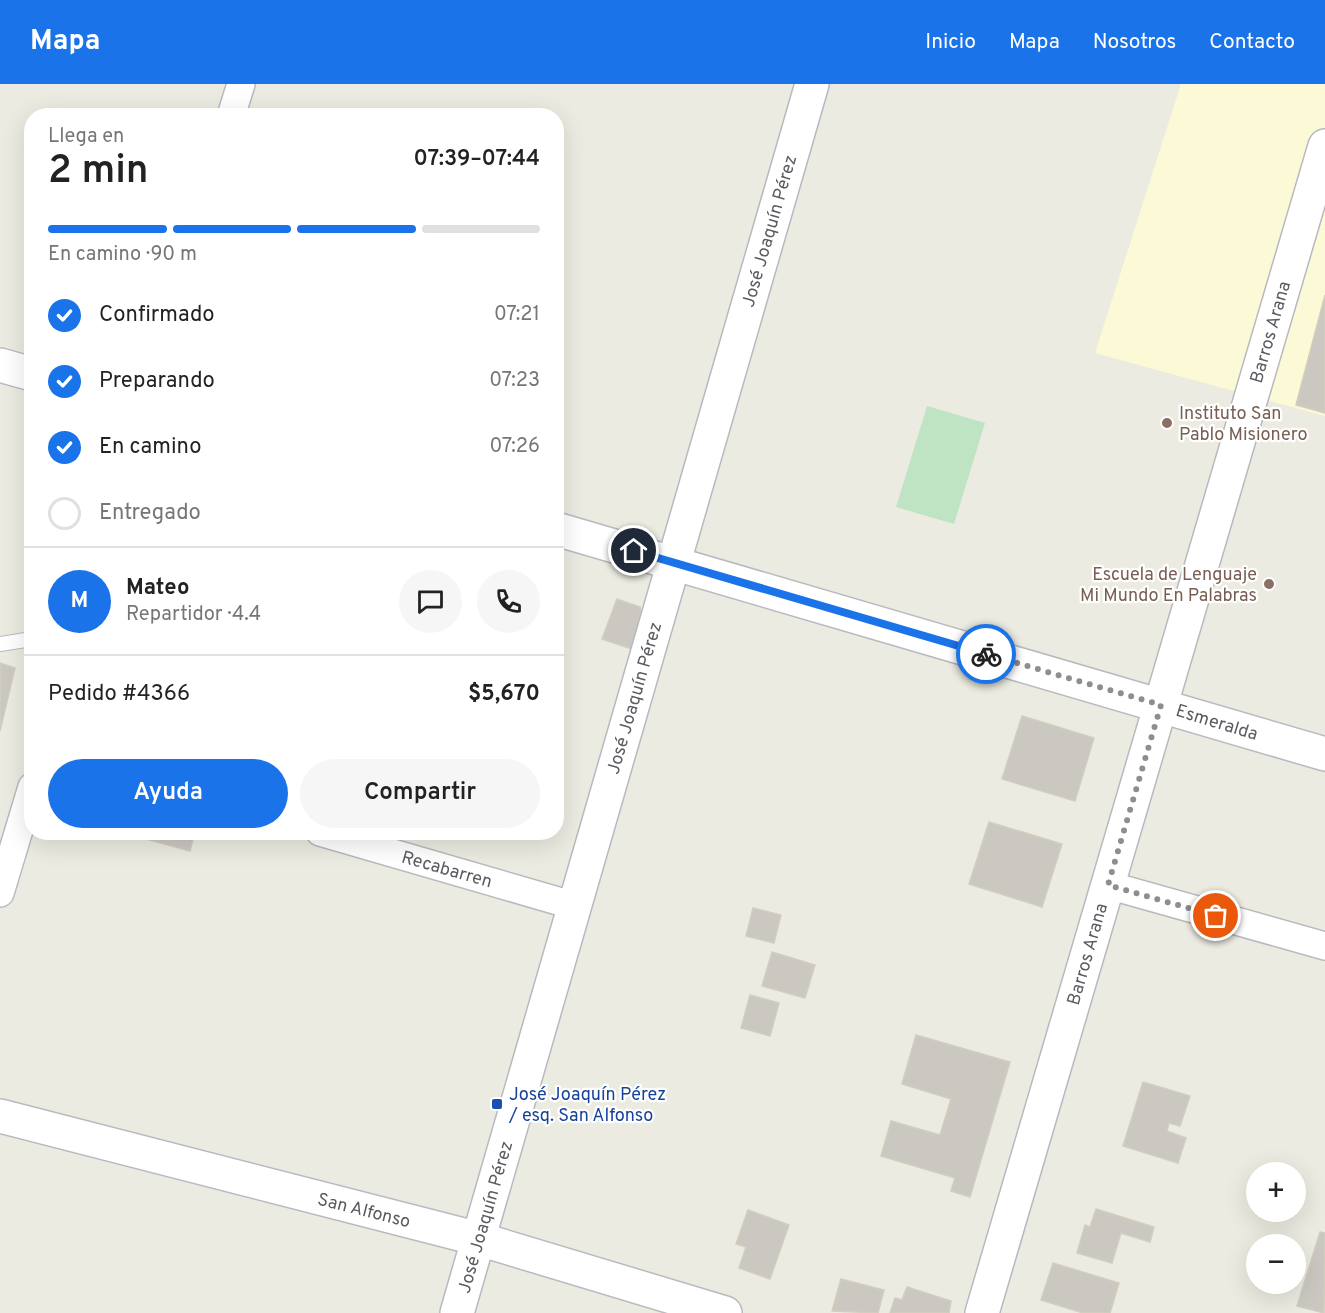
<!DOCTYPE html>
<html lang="es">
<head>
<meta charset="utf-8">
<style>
  :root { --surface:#fff; --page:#f6f6f6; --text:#222; --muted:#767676; --line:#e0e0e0; --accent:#1a73e8 }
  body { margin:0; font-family:Overpass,sans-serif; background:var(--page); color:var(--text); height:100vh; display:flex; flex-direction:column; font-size:22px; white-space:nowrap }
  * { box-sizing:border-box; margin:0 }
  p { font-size:20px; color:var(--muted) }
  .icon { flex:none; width:33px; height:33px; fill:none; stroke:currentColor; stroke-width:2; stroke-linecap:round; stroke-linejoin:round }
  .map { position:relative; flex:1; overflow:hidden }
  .details { position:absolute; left:24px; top:24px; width:540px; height:732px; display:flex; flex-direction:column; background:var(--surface); border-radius:24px; box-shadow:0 6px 24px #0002 }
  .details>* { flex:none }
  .buttons { position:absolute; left:1246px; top:1078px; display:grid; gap:12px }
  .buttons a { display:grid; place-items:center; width:60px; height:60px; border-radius:50%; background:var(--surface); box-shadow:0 6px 24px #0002; font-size:30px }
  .pin { position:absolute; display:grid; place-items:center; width:51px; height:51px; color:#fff; margin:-26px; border:3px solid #fff; border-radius:50%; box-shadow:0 2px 6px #0007 }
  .courier { position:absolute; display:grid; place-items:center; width:60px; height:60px; margin:-30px; border:4px solid #1a73e8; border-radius:50%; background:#fff; color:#222; box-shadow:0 2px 8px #0007 }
  .head em { font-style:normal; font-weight:600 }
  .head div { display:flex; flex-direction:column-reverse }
  .head { display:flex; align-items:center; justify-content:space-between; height:102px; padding:0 24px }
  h1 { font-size:39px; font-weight:600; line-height:45px }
  .bar { display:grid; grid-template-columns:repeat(4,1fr); gap:9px 6px; align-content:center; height:72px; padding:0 24px }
  .bar i { height:8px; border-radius:4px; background:var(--line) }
  .bar .selected { background:var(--accent) }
  .bar p { grid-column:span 4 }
  .line { display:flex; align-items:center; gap:15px; padding:0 24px; border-top:2px solid var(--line) }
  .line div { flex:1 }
  .round { display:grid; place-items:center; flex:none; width:63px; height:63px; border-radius:32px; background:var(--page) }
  ol { padding:0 24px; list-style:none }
  li { display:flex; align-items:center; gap:18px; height:66px }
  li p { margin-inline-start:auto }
  li .icon { padding:6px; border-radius:50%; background:var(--accent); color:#fff; stroke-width:4 }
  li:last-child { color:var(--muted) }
  li i { width:33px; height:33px; border:3px solid var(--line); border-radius:50% }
  .action { display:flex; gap:12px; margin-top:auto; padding:12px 24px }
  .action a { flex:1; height:69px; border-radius:36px; background:var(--accent); color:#fff; font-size:24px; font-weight:600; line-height:69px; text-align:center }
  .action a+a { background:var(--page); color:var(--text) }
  header { display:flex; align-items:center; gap:36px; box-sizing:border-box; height:84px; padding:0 30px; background:var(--accent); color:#fff }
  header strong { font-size:28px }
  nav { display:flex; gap:33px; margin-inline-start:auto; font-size:21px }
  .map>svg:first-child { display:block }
  .commercial { fill:#fcf9d6 }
  .green { fill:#bee4c3 }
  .building { fill:#cac8c1; stroke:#d1cec0; stroke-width:1.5 }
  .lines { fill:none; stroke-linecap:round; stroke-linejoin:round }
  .service-casing { stroke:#b9bac0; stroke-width:16 }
  .minor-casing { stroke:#b9bac0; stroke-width:30 }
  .tertiary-casing { stroke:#b9bac0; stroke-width:36 }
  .secondary-casing { stroke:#b7b9c0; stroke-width:36 }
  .service { stroke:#fff; stroke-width:14 }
  .minor { stroke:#fff; stroke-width:27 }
  .tertiary { stroke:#fff; stroke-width:33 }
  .secondary { stroke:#fff; stroke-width:33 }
  .done { stroke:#8d8e8e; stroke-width:6; stroke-dasharray:0 10.8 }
  .route { stroke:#1a73e8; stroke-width:8 }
  .education-dot { fill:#8d6e63; stroke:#fff; stroke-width:2 }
  .transit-dot { fill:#1a4fb4; stroke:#fff; stroke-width:2 }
  .labels { text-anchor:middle; stroke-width:4.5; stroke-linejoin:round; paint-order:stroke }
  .street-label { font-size:18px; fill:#5a5c62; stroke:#fff }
  .education-label { font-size:18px; fill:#785e54; stroke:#fff; text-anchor:start }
  .transit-label { font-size:18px; fill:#164399; stroke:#fff; text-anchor:start }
</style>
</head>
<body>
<header>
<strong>Mapa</strong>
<nav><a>Inicio</a><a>Mapa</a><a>Nosotros</a><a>Contacto</a></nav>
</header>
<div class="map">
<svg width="1325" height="1229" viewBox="0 0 1325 1229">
  <rect width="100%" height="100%" fill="#ecebe1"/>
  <!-- commercial -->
  <polygon class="commercial" points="1181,0 1325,0 1325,332 1095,269"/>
  <!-- green -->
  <polygon class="green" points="927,322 985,339 954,440 896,423"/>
  <!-- building -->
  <g class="building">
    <polygon points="1325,211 1325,329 1296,321"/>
    <polygon points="617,515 640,523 643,533 632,565 602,555"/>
    <polygon points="0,579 15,584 0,647"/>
    <polygon points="1022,632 1094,654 1075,717 1002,695"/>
    <polygon points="989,738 1062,760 1042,823 969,800"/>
    <polygon points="121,748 195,748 190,767"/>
    <polygon points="753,824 781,831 774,859 746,852"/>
    <polygon points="772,868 815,881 805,914 762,902"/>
    <polygon points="750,911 779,919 770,952 741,944"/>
    <polygon points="916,951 1010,978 970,1113 951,1107 955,1094 881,1072 891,1037 940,1051 951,1015 902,1000"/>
    <polygon points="1143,998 1190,1012 1180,1042 1169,1039 1167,1047 1186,1054 1178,1079 1123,1062"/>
    <polygon points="1096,1125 1154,1143 1150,1158 1121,1149 1112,1179 1077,1169 1085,1141 1090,1143"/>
    <polygon points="748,1126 789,1141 770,1195 739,1184 746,1163 736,1160"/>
    <polygon points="1320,1148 1325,1149 1324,1229 1297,1222"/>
    <polygon points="1053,1179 1119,1199 1110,1229 1083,1229 1041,1216"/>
    <polygon points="841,1195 884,1206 878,1229 832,1227"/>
    <polygon points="907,1203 951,1217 949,1229 890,1229 895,1214 902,1216"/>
  </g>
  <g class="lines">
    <!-- service casing -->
    <g class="service-casing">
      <polyline id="service" points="0,560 32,555"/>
    </g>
    <!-- minor casing -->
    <g class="minor-casing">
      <g id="minor">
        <polyline points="231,32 241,0"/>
        <polyline points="320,748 575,822"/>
        <polyline points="1108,801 1325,862"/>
        <polyline points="0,809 32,703"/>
      </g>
    </g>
    <!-- tertiary casing -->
    <g class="tertiary-casing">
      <g id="tertiary">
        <polyline points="0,281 32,290"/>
        <polyline points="556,445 1325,670"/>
        <polyline points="0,1032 479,1155 725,1229"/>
      </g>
    </g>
    <!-- secondary casing -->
    <g class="secondary-casing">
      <g id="secondary">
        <polyline points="457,1229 812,0"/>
        <polyline points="982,1229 1325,62"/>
      </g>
    </g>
    <!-- service -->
    <use href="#service" class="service"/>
    <!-- minor -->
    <use href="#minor" class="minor"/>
    <!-- tertiary -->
    <use href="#tertiary" class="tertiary"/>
    <!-- secondary -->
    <use href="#secondary" class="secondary"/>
  </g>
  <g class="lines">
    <!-- done -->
    <polyline class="done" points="986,570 1161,621 1108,801 1216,832"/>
    <!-- route -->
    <polyline class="route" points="634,467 986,570"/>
  </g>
  <!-- markers -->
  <g class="education-dot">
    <circle cx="1167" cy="339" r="6"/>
    <circle cx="1269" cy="500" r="6"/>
  </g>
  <rect class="transit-dot" x="491" y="1014" width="12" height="12" rx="3"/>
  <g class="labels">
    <!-- street labels -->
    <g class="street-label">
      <text transform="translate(769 147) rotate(-74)" y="6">José Joaquín Pérez</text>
      <text transform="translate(1270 248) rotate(-74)" y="6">Barros Arana</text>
      <text transform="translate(634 614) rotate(-74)" y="6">José Joaquín Pérez</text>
      <text transform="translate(1217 638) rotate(17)" y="6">Esmeralda</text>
      <text transform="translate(447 785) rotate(16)" y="6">Recabarren</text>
      <text transform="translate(1087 870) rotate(-74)" y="6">Barros Arana</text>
      <text transform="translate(364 1126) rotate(14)" y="6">San Alfonso</text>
      <text transform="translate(485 1133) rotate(-74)" y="6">José Joaquín Pérez</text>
    </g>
    <!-- education labels -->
    <g class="education-label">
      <text x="1179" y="335">Instituto San<tspan x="1179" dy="21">Pablo Misionero</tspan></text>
      <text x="1257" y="496" text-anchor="end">Escuela de Lenguaje<tspan x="1257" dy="21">Mi Mundo En Palabras</tspan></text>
    </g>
    <!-- transit labels -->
    <g class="transit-label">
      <text x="509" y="1016">José Joaquín Pérez<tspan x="509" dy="21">/ esq. San Alfonso</tspan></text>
    </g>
  </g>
</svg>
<div class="buttons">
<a>+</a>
<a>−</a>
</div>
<div class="pin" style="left:1216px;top:832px;background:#ea580c"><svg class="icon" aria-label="bag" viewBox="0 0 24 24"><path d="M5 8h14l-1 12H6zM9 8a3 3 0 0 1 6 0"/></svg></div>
<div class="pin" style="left:634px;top:467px;background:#1f2937"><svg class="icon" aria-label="home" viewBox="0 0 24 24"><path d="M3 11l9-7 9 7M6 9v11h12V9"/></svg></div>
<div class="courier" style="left:986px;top:570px"><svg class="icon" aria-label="bike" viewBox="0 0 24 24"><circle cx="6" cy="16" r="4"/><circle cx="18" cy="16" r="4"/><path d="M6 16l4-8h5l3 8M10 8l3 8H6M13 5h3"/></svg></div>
<section class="details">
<div class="head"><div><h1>2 min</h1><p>Llega en</p></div><em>07:39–07:44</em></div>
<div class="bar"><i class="selected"></i><i class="selected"></i><i class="selected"></i><i></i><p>En camino · 90 m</p></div>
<ol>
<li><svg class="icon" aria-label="check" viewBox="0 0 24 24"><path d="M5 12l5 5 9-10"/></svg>Confirmado<p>07:21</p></li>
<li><svg class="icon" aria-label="check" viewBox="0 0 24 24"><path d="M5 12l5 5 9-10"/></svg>Preparando<p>07:23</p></li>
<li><svg class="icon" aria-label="check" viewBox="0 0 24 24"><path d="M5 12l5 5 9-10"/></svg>En camino<p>07:26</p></li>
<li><i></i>Entregado</li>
</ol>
<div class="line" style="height:108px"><b class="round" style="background:var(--accent);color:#fff">M</b><div><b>Mateo</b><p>Repartidor · 4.4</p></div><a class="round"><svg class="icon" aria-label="chat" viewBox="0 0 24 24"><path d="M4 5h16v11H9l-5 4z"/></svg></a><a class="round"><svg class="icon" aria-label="phone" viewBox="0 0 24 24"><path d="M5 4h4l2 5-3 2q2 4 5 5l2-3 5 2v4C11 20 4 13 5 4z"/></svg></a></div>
<div class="line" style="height:78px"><div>Pedido #4366</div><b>$5,670</b></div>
<div class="action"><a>Ayuda</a><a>Compartir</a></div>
</section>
</div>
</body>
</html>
